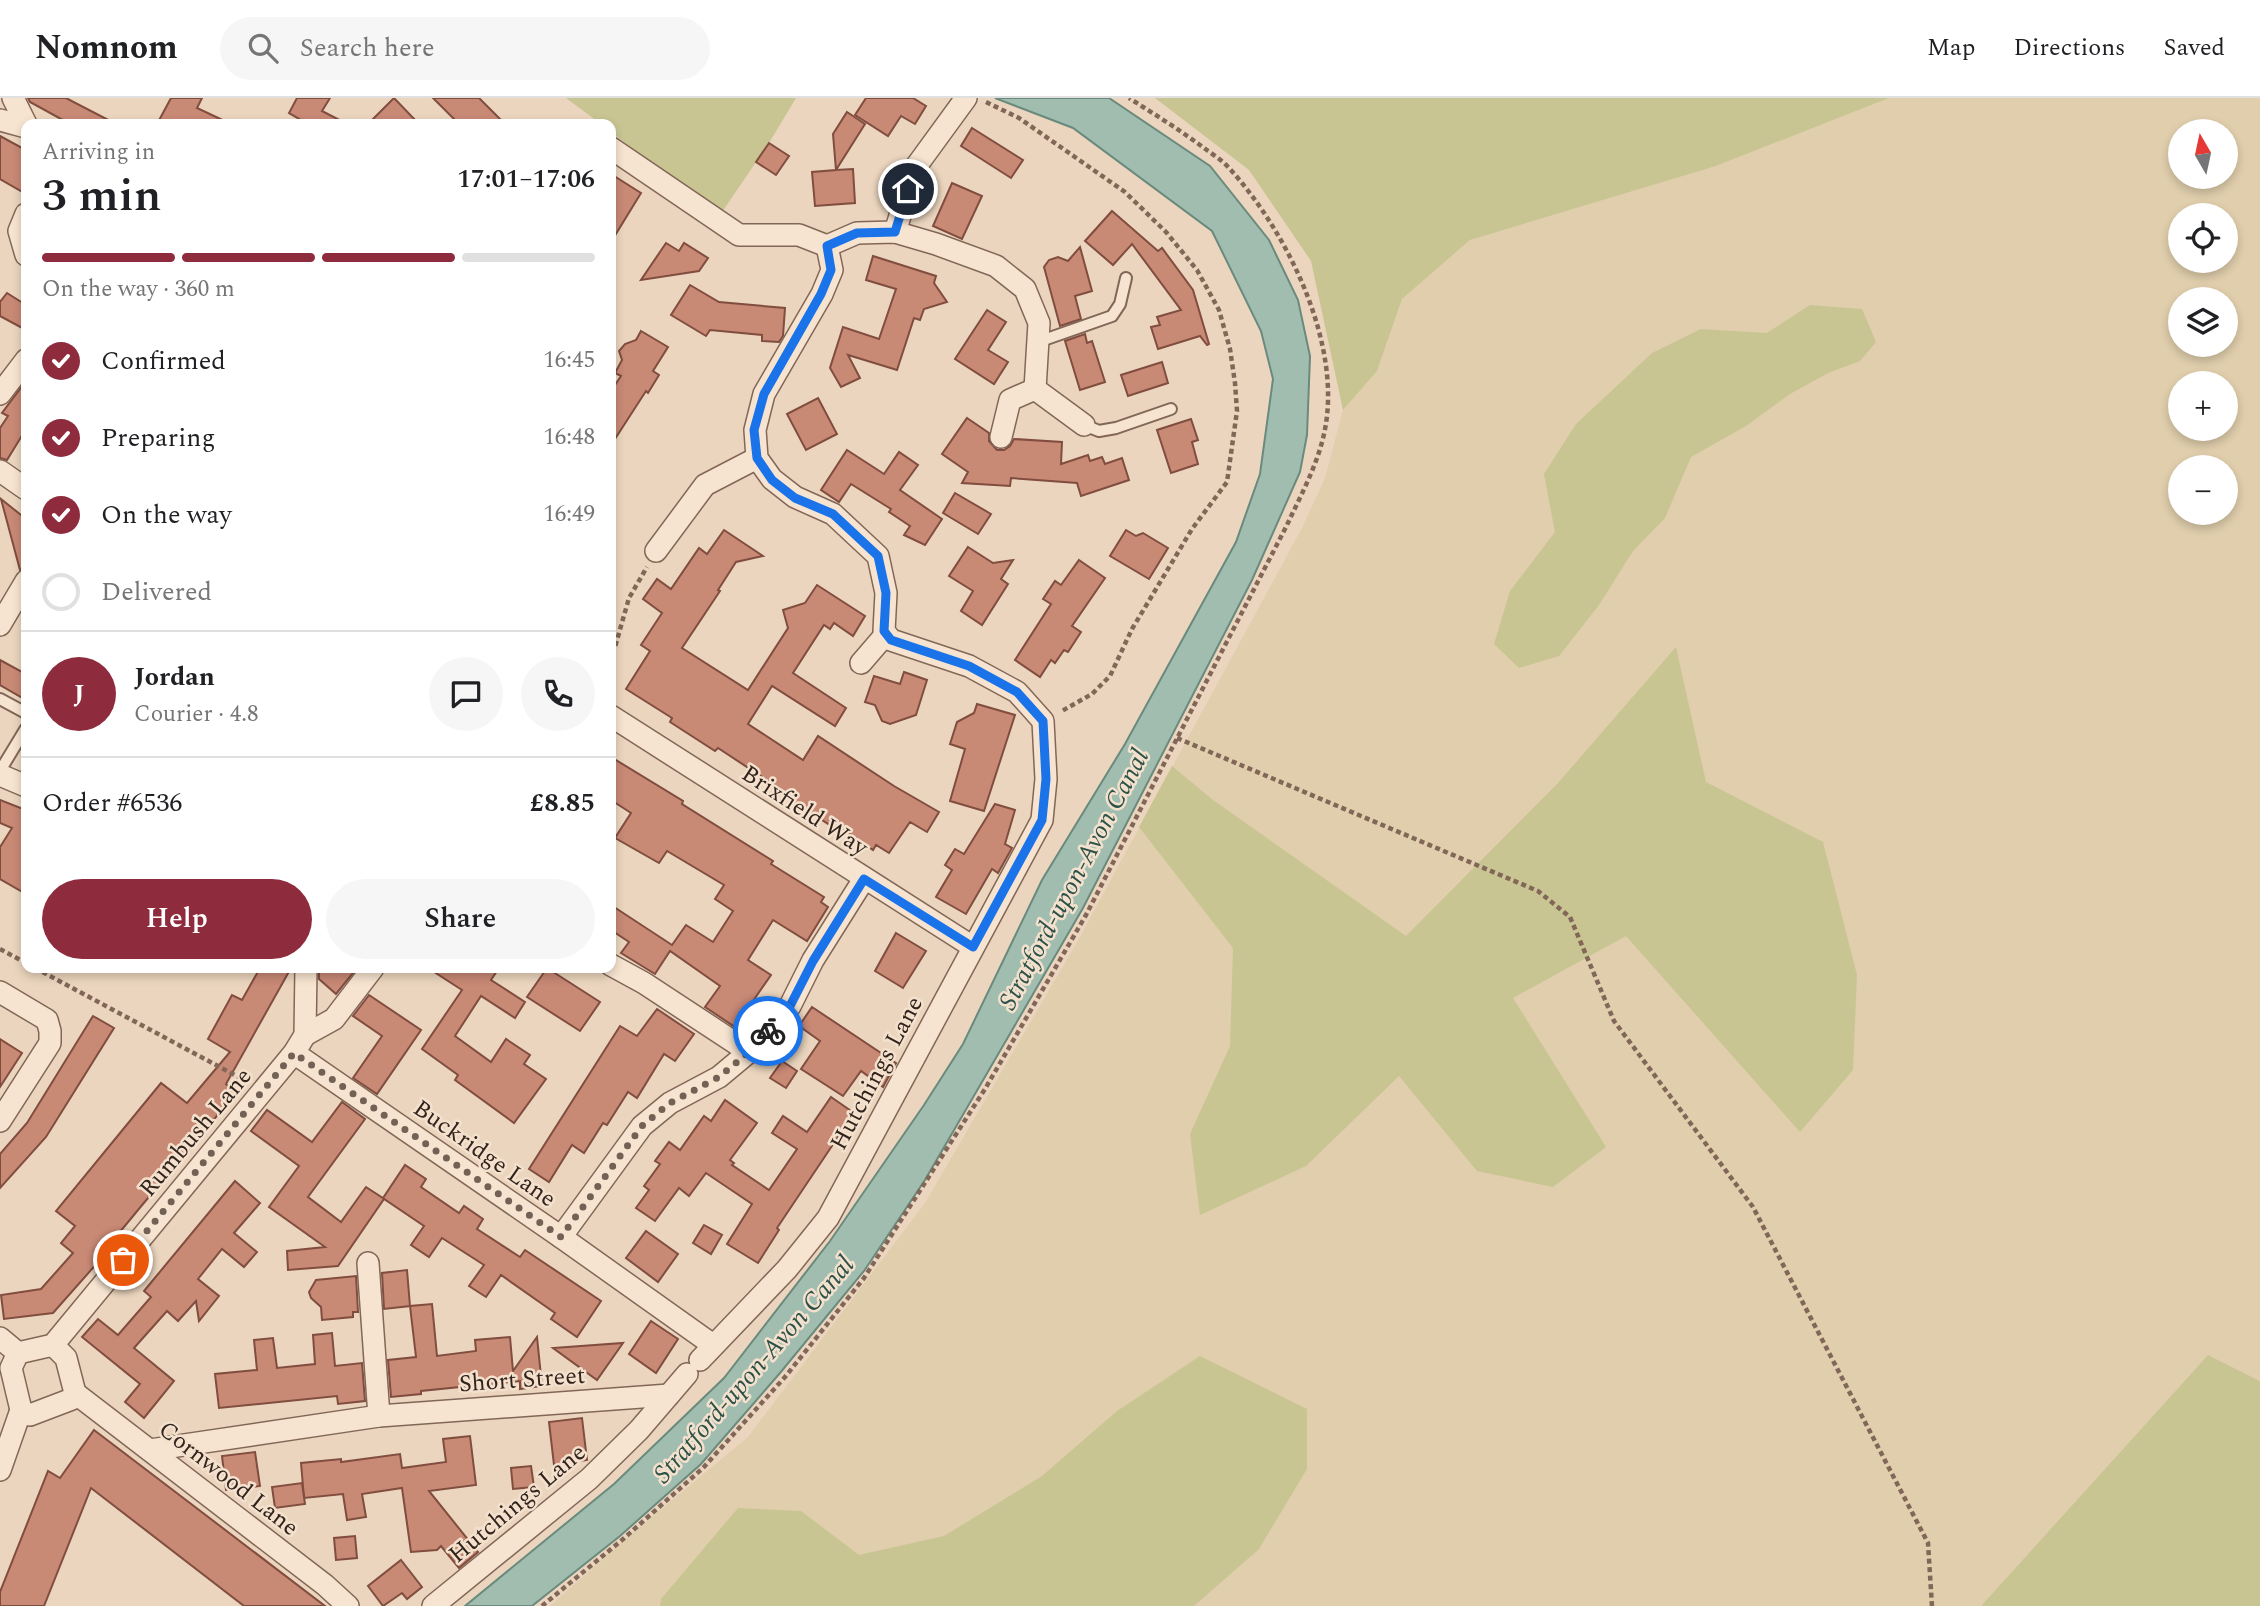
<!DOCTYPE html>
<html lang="en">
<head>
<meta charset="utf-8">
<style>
  :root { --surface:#fff; --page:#f6f6f6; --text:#202124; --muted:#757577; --line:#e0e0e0; --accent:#8e2b3d }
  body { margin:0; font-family:Spectral,serif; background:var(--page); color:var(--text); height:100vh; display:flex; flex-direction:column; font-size:26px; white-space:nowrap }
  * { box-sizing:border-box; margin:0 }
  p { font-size:23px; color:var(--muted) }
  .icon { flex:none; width:38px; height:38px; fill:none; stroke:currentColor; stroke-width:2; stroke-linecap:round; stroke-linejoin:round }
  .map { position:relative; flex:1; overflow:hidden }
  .panel { position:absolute; left:21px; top:21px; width:595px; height:854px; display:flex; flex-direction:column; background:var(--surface); border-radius:14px; box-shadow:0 4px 10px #0003 }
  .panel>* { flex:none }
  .needle { width:46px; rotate:351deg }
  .buttons { position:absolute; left:2168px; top:21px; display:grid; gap:14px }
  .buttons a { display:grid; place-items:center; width:70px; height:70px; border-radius:50%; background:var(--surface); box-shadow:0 4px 10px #0003; font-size:35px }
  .pin { position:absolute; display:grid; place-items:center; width:60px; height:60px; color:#fff; margin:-30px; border:4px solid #fff; border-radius:50%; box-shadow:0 2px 7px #0007 }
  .courier { position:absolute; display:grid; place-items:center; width:70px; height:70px; margin:-35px; border:5px solid #1a73e8; border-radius:50%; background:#fff; color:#222; box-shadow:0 2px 9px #0007 }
  .overview em { font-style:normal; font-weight:600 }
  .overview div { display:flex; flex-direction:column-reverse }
  .overview { display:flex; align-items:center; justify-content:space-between; height:119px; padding:0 21px }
  h1 { font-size:46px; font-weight:600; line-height:52px }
  .bar { display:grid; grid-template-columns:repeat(4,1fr); gap:10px 7px; align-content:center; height:84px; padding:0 21px }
  .bar i { height:9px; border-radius:5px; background:var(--line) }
  .bar .on { background:var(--accent) }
  .bar p { grid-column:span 4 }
  .line { display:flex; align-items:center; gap:18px; padding:0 21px; border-top:2px solid var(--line) }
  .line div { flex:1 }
  .round { display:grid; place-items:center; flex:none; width:74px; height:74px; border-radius:37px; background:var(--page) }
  ol { padding:0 21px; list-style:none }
  li { display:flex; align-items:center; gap:21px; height:77px }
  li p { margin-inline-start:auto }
  li .icon { padding:7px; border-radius:50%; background:var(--accent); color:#fff; stroke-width:4 }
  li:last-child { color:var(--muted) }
  li i { width:38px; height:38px; border:4px solid var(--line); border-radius:50% }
  .cta { display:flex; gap:14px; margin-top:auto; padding:14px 21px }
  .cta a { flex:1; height:80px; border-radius:42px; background:var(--accent); color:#fff; font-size:28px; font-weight:600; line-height:80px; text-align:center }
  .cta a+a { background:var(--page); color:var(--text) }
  header { display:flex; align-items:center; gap:42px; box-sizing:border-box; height:98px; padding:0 35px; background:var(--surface); border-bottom:2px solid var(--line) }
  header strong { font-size:33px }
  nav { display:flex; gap:38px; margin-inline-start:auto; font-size:24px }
  .search { width:490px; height:63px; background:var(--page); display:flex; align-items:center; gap:18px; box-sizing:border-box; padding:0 24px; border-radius:38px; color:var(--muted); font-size:26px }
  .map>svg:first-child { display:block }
  .farmland { fill:#e0ceac; fill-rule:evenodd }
  .green { fill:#c8c593 }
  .water { fill:#a1bdb0; stroke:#698a7c; stroke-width:2 }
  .building { fill:#c88975; stroke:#804d3f; stroke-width:2 }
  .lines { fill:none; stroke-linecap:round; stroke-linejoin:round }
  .service-casing { stroke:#826758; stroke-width:14 }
  .minor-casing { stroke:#826758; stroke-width:24 }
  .path { stroke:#826758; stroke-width:4.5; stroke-dasharray:5 3.5; stroke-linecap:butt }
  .service { stroke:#f7e4d0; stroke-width:10 }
  .minor { stroke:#f7e4d0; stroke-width:21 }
  .done { stroke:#736155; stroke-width:7; stroke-dasharray:0 12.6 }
  .route { stroke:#1a73e8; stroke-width:9 }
  .labels { text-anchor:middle; stroke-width:5; stroke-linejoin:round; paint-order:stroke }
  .street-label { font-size:24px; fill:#32231c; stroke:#f3e1cd }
  .water-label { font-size:26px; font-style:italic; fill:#2c5148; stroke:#f3e1cd }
</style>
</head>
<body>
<header>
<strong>Nomnom</strong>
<div class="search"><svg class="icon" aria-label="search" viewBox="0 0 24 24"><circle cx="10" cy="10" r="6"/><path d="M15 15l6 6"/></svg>Search here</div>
<nav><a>Map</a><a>Directions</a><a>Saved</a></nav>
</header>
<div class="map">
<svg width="2260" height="1508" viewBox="0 0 2260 1508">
  <rect width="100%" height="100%" fill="#ebd5be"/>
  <!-- farmland -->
  <path class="farmland" d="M 1889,0 L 2260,0 L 2260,1283 L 2208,1257 L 1981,1508 L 550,1508 L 623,1443 L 748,1339 L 925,1105 L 1076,846 L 1302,430 L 1325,380 L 1343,312 L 1377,273 L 1402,201 L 1470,142 L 1716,68 ZM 2180,33 L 2226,33 L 2226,79 L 2180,79 ZM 2180,117 L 2226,117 L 2226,163 L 2180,163 ZM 2180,201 L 2226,201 L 2226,247 L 2180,247 ZM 2180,285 L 2226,285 L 2226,331 L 2180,331 ZM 2180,369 L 2226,369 L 2226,415 L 2180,415 Z"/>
  <!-- green -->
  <g class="green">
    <polygon points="566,0 796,0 769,45 720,117 611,34 611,26 601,26"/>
    <polygon points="1155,0 1889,0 1716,68 1470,142 1402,201 1377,273 1343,312 1311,163 1249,72"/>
    <polygon points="1810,207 1862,211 1876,244 1860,263 1828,275 1790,296 1746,328 1691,359 1665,420 1633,453 1599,507 1559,558 1519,570 1494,546 1510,493 1555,434 1544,376 1576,326 1652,255 1701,231 1767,235"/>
    <polygon points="1676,549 1706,684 1823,744 1857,877 1853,972 1800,1034 1626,838 1513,900 1606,1049 1553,1089 1477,1073 1399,978 1306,1068 1200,1117 1190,1036 1230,948 1233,850 1139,729 1172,668 1213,702 1406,838 1558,685"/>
    <polygon points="2208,1257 2260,1283 2260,1508 1981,1508"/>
    <polygon points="1200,1258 1307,1311 1307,1371 1259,1451 1194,1508 660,1508 661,1501 738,1410 801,1413 859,1457 944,1438 1042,1378 1117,1313"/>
  </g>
  <!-- water -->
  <polygon class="water" points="995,0 1109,0 1210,68 1269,142 1298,202 1310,258 1307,337 1300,374 1252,482 1083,810 925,1082 864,1173 780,1275 701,1366 620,1438 532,1508 465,1508 614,1386 724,1280 830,1143 924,1007 963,946 1042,782 1125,646 1236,444 1260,376 1273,281 1261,233 1212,133 1073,30"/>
  <!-- building -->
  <g class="building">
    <polygon points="28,0 66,0 116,26 70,26 30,4"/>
    <polygon points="171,0 202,0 197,10 231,26 157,26"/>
    <polygon points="297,0 330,0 322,13 347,26 308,26 289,15"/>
    <polygon points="394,0 419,26 368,26"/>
    <polygon points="433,0 479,0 505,26 459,26"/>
    <polygon points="866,0 913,0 926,8 915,26 901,18 888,38 855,17"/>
    <polygon points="847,14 865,26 836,72 853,71 855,105 815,108 812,74 836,72 833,36"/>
    <polygon points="972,30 1023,62 1011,80 961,48"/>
    <polygon points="0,38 26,52 26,96 0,81"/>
    <polygon points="769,45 789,58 776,77 756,64"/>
    <polygon points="611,76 641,95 611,144"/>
    <polygon points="952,85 982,98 962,141 933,128"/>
    <polygon points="1112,113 1158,153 1162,150 1193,192 1209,246 1207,247 1200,238 1158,251 1151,229 1160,227 1157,219 1181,212 1132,146 1113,167 1085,143"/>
    <polygon points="666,145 679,153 684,145 708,160 699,173 641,182"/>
    <polygon points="1080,149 1092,193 1075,198 1081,221 1060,228 1044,169 1049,162 1058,159 1068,163"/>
    <polygon points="873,158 936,178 934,185 947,204 924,211 920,222 914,220 897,272 848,257 860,280 841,289 830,270 843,229 879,241 896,191 866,182"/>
    <polygon points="690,187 719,204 785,210 783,238 779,244 762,243 762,237 710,232 706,238 671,217"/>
    <polygon points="7,195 26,207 26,232 0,218 0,204"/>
    <polygon points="987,212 1006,224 988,252 1008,264 994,286 955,261"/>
    <polygon points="641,233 668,249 653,273 659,277 648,295 646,293 611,347 611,293 621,278 615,275 622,262 619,253 625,246 636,242"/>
    <polygon points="1085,236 1087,245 1092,243 1105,284 1080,292 1065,243"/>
    <polygon points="1162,264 1168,285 1128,298 1121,277"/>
    <polygon points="26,283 26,331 7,362 0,360 0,330 8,318 2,315"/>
    <polygon points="818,300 837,336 806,352 787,316"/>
    <polygon points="967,320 989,335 989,343 997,352 1004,352 1010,348 1014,341 1062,344 1061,366 1088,357 1090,363 1102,359 1105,366 1122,360 1129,382 1081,398 1077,385 1011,380 1010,388 962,385 968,374 942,356"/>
    <polygon points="1191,321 1198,342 1192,344 1198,366 1171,375 1157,332"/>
    <polygon points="847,352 884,376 899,354 918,367 900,392 942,421 925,447 904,437 910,428 889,414 891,411 851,386 839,404 821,392"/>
    <polygon points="955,395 991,416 978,436 943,415"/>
    <polygon points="1,401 26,421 26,470 20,472"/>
    <polygon points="724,432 763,458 736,464 718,492 720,493 682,550 748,592 788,530 783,512 805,505 817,487 865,518 853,538 834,525 830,531 824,527 793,575 846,610 835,628 772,588 748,626 803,662 818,638 894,688 939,714 927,734 910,724 889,755 876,747 873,752 841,730 839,733 793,703 794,700 718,650 715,653 670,624 672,620 626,591 650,553 641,547 662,515 643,501 657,481 671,491 699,450 707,456"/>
    <polygon points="1126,432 1136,438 1143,435 1168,450 1149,481 1110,458"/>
    <polygon points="968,449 993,465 1013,462 1001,481 1008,486 982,527 961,513 973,493 949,478"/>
    <polygon points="1079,462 1105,480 1072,528 1081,534 1068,554 1064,552 1055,565 1051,562 1040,579 1015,562 1051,506 1043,501 1055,483 1061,487"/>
    <polygon points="0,562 26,576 26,602 0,587"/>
    <polygon points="904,574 927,582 916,617 890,626 882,623 875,607 865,604 874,578 900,586"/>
    <polygon points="977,606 1015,617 984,713 950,703 965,651 950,646 957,624 974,615"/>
    <polygon points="611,659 683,703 682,706 773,763 771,766 824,799 821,804 828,809 807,843 773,822 748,862 771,877 735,929 705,909 720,888 670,853 655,876 621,855 629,844 611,832 611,807 672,847 686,827 713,844 733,813 715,801 724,787 667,753 659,765 615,740 631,715 611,702"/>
    <polygon points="0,702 23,711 26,705 26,796 0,781 0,749 12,730 0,725"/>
    <polygon points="995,706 1015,712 1005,746 1012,750 998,775 992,771 966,816 936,799 952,772 945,767 955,751 964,756"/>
    <polygon points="896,835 926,853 903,890 875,873"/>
    <polygon points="260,870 291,870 226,986 236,995 138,1112 105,1152 107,1154 53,1215 4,1221 1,1197 41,1191 73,1155 61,1145 75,1128 56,1113 161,985 187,1005 230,954 208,941 232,897 242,902"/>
    <polygon points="319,870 357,870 336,896 319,881"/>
    <polygon points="428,870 499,870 491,882 525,904 515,920 481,898 455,938 491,964 506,941 530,957 524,966 546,981 514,1025 455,982 458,977 422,951 462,892"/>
    <polygon points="547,870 600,904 580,933 527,899"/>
    <polygon points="369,897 421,932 377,996 353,980 382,938 353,918"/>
    <polygon points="812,909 896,965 883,989 861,973 843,998 801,971 820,943 799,928"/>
    <polygon points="657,911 694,936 675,963 664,956 637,1000 628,994 607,1027 603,1025 584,1055 572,1047 549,1084 529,1071 620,928 637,938"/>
    <polygon points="93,918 114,930 46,1039 0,1090 0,1056 27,1025"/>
    <polygon points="0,941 22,955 0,989"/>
    <polygon points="782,963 797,973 786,990 770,980"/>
    <polygon points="831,999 854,1015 777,1130 779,1132 758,1165 727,1146 752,1106 706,1075 689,1098 679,1090 655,1123 636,1110 649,1092 644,1088 660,1066 655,1063 669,1044 680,1052 704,1018 711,1023 725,1002 757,1025 730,1062 734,1065 732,1067 769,1092 797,1051 772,1035 783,1018 807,1034"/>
    <polygon points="342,1004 365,1021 308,1099 341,1124 366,1089 383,1100 405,1067 426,1081 421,1089 459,1115 464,1108 483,1121 477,1131 520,1159 525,1152 601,1203 577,1239 551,1221 555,1215 501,1177 486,1199 469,1188 484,1167 442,1140 429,1159 411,1147 424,1128 384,1101 338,1168 288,1172 287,1153 325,1149 269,1109 299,1068 251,1033 267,1012 312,1044"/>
    <polygon points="235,1083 260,1105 234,1135 257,1154 244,1169 222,1151 198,1181 219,1198 199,1223 196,1203 178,1223 167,1213 134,1250 174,1283 144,1320 125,1304 140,1286 82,1239 98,1221 118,1237 151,1199 144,1193"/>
    <polygon points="704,1127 722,1137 711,1156 693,1145"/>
    <polygon points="646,1133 678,1156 658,1184 626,1160"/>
    <polygon points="407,1172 410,1208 384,1211 382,1175"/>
    <polygon points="356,1178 358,1214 353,1214 353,1219 322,1222 321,1209 311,1200 309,1194 316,1182"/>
    <polygon points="432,1206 437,1258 476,1253 475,1242 510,1239 513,1273 537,1239 542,1288 520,1291 520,1283 421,1293 421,1296 391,1299 388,1262 416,1259 410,1208"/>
    <polygon points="651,1223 678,1241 656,1275 629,1256"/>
    <polygon points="332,1235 335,1268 362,1265 365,1303 338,1306 337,1298 219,1310 215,1276 257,1272 254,1242 273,1240 277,1270 315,1266 313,1237"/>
    <polygon points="623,1245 597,1282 553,1250"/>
    <polygon points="582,1320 587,1362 554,1367 549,1324"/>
    <polygon points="94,1332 182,1399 325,1508 244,1508 91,1390 44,1508 0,1508 0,1494 48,1373 60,1380"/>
    <polygon points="470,1338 476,1387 429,1393 478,1454 459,1470 441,1448 437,1452 411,1454 402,1390 362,1396 366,1419 347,1422 343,1396 304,1400 301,1365 341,1361 341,1364 400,1356 402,1370 446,1364 443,1341"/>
    <polygon points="255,1354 260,1388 226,1392 222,1358"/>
    <polygon points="531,1368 534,1389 513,1391 511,1370"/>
    <polygon points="302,1385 305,1406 275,1410 272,1389"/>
    <polygon points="355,1438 357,1460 336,1462 334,1440"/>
    <polygon points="401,1462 422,1489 407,1501 402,1495 383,1508 368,1488"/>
  </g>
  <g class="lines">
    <!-- service casing -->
    <g class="service-casing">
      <g id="service">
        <polyline points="1038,244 1112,218 1120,206 1126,180"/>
        <polyline points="1084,327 1099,333 1116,330 1171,311"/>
        <polyline points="0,601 26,615"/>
        <polyline points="0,673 26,630"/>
      </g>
    </g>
    <!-- minor casing -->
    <g class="minor-casing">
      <g id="minor">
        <polyline points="13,0 26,26"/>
        <polyline points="0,22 26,29"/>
        <polyline points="611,50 739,137 799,137 827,148 832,172 822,196 764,296 755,332 757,360 772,381 795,399 833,416 878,458 886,495 884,533 891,542 969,568 1017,594 1043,623 1046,681 1042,722 828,1120 787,1171 700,1262"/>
        <polyline points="26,116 19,133 26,157"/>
        <polyline points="895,134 915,70 966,0"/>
        <polyline points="827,148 857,135 895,134 936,146 996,168 1025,191 1039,225 1035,291 1084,327"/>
        <polyline points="0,296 26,262"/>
        <polyline points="1001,339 1010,302 1035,291"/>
        <polyline points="0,373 26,391"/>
        <polyline points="656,453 705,387 757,360"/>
        <polyline points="0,527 26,483"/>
        <polyline points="861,565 886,536"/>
        <polyline points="611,618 973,849"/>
        <polyline points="0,677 26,688"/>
        <polyline points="611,867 644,885 749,954"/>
        <polyline points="0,894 47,922 50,933 50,945 0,1023"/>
        <polyline points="305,937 334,921 373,870"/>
        <polyline points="294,955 561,1139 713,1247"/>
        <polyline points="561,1139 642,1028 670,1005 719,979 749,954 790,908 813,862 864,781"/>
        <polyline points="368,1165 379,1318"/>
        <polyline points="0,1240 18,1255"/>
        <polyline points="53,1247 66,1260 75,1295 72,1301 30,1317 21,1312 11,1270 18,1255 53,1247 294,955 305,937 306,870"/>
        <polyline points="75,1295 325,1487 348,1508"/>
        <polyline points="150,1352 379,1318 669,1297"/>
        <polyline points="0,1372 21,1312"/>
        <polyline points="433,1508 589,1381 639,1332 687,1276"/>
      </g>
    </g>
    <!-- path -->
    <g class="path">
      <polyline points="986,4 1019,20 1125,94 1166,134 1197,172 1219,212 1230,251 1235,285 1237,313 1227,384 1192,431 1132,531 1110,578 1092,596 1060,614"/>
      <polyline points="611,555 615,549 629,500 647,469"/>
      <polyline points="1177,640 1538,793 1570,819 1614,923 1753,1109 1928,1445 1932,1508"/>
      <polyline points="0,851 26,865"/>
      <polyline points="35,870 244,982"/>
      <path d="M 542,1508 L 622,1442 L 703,1370 L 785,1279 L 864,1180 L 985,991 L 1086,817 L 1286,429 C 1300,399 1317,368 1324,336 C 1344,248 1287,133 1229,70 C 1222,62 1212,56 1204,50 C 1180,32 1154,16 1129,0"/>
    </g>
    <!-- service -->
    <use href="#service" class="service"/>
    <!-- minor -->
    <use href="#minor" class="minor"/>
  </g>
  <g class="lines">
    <!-- done -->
    <polyline class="done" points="123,1162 294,955 561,1139 642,1028 670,1005 719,979 749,954 768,933"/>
    <!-- route -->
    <polyline class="route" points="768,933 790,908 813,863 864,781 973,849 1042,722 1046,681 1043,623 1017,594 969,568 891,542 884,533 886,495 878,458 833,416 795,400 772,382 757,360 754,332 764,296 821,196 831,172 827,148 857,135 895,134 908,91"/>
  </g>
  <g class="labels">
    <!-- street labels -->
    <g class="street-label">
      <text transform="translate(805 712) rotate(33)" y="8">Brixfield Way</text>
      <text transform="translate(876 975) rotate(-62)" y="8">Hutchings Lane</text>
      <text transform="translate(195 1034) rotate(-50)" y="8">Rumbush Lane</text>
      <text transform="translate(485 1055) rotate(35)" y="8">Buckridge Lane</text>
      <text transform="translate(522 1281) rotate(-4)" y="8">Short Street</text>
      <text transform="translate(229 1380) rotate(38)" y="8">Cornwood Lane</text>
      <text transform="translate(517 1405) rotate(-40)" y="8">Hutchings Lane</text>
    </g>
    <!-- water labels -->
    <g class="water-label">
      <text transform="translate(1073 781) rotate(-62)" y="9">Stratford-upon-Avon Canal</text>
      <text transform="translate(753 1271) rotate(-49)" y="9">Stratford-upon-Avon Canal</text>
    </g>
  </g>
</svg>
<div class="buttons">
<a><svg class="needle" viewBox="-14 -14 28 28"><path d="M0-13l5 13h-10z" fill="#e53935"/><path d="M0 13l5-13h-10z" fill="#757577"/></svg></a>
<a><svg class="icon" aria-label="locate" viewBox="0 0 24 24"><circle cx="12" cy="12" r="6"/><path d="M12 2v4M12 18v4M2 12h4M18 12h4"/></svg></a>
<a><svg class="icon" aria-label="layers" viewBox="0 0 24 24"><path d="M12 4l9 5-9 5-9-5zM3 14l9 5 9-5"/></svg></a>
<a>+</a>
<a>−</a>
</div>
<div class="pin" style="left:123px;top:1162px;background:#ea580c"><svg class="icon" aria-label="bag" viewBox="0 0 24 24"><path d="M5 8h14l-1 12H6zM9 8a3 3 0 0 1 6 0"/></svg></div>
<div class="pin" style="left:908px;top:91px;background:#1f2937"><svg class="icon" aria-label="home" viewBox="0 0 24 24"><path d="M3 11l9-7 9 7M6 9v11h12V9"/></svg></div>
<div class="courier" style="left:768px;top:933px"><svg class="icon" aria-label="bike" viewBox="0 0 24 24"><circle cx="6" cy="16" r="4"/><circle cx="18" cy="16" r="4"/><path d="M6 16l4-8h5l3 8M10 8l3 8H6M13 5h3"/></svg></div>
<section class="panel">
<div class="overview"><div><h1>3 min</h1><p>Arriving in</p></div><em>17:01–17:06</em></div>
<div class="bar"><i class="on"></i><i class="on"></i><i class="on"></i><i></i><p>On the way · 360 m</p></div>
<ol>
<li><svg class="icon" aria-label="check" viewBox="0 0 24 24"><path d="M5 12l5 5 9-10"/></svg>Confirmed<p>16:45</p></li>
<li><svg class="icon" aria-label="check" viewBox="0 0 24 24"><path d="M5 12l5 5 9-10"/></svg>Preparing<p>16:48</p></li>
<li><svg class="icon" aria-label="check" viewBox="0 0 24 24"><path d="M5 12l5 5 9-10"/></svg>On the way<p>16:49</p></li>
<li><i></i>Delivered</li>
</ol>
<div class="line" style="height:126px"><b class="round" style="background:var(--accent);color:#fff">J</b><div><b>Jordan</b><p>Courier · 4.8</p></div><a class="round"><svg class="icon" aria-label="chat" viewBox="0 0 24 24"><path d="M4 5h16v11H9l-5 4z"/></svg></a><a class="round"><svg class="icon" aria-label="phone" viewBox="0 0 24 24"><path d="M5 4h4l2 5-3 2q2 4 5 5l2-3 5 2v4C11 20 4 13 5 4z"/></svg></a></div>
<div class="line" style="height:91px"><div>Order #6536</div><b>£8.85</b></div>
<div class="cta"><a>Help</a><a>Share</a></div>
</section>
</div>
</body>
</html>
